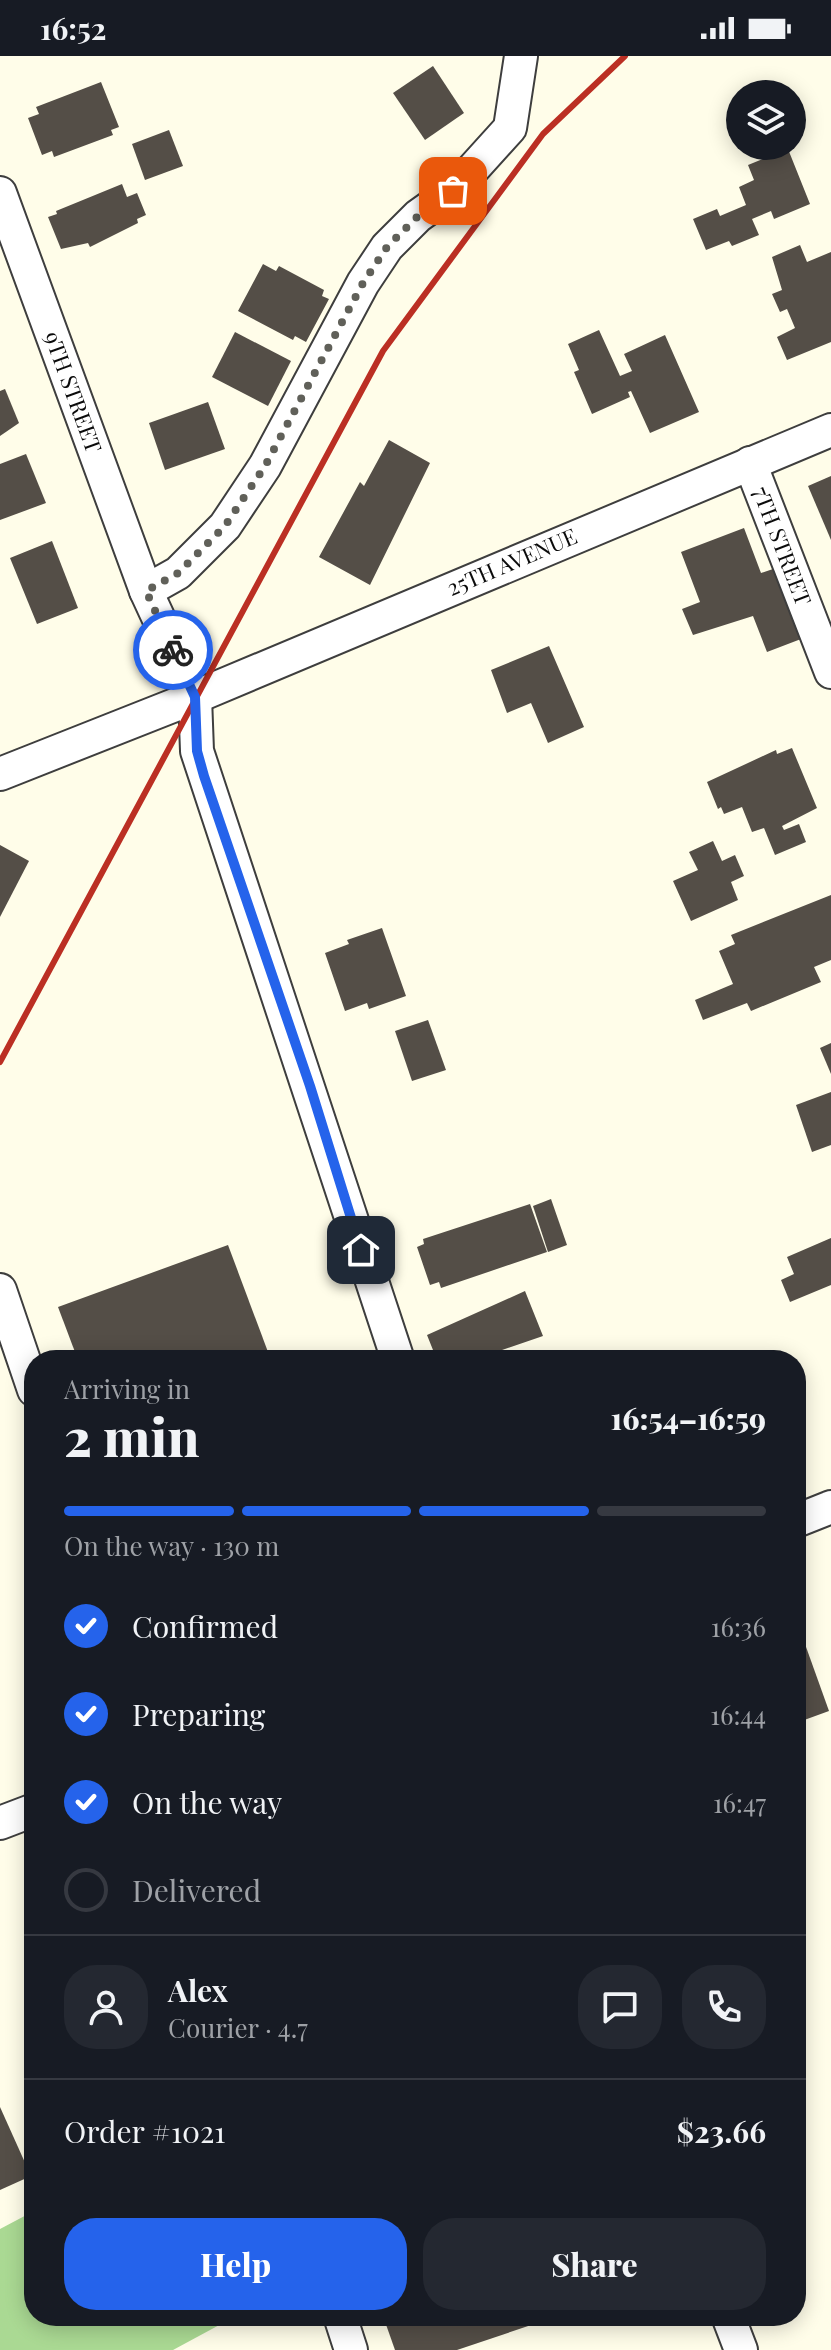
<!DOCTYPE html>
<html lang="en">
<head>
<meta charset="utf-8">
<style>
  :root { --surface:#171b24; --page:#242831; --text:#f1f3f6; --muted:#9ea1a6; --line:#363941; --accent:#2563eb }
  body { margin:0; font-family:"Playfair Display",serif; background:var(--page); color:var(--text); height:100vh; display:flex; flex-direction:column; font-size:30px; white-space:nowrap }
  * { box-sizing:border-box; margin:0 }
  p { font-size:26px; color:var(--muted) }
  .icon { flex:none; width:44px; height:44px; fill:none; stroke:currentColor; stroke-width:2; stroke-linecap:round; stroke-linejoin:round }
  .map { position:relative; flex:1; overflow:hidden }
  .side { position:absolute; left:24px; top:1294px; width:782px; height:976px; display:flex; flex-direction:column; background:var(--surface); border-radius:32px; box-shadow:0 4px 20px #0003 }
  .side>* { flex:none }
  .tools { position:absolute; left:726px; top:24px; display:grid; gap:16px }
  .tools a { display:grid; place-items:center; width:80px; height:80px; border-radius:50%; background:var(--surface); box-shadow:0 4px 20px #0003; font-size:40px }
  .pin { position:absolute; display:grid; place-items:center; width:68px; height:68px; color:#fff; margin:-34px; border-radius:16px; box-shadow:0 4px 12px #0006 }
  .courier { position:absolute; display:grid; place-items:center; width:80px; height:80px; margin:-40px; border:6px solid #2563eb; border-radius:50%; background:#fff; color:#222; box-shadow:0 2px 10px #0007 }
  .overview em { font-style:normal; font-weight:800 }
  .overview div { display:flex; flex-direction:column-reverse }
  .overview { display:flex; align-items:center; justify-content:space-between; height:136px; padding:0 40px }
  h1 { font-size:52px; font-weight:800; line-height:60px }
  .bar { display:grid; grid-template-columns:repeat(4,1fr); gap:12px 8px; align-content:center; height:96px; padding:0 40px }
  .bar i { height:10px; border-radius:6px; background:var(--line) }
  .bar .active { background:var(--accent) }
  .bar p { grid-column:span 4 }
  .line { display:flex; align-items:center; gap:20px; padding:0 40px; border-top:2px solid var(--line) }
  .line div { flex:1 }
  .round { display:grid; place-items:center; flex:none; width:84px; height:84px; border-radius:32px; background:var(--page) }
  ol { padding:0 40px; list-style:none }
  li { display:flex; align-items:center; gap:24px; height:88px }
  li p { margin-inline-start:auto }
  li .icon { padding:8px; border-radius:50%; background:var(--accent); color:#fff; stroke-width:4 }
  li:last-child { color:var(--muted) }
  li i { width:44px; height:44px; border:4px solid var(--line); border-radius:50% }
  .button { display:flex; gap:16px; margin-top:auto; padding:16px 40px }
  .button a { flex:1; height:92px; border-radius:32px; background:var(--accent); color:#fff; font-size:32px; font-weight:800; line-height:92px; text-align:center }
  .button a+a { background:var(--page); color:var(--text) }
  .status { display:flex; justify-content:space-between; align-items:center; height:56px; padding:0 40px; background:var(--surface); direction:ltr }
  .status svg { height:22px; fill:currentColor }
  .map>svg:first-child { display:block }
  .forest { fill:#aad993 }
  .building { fill:#544e47 }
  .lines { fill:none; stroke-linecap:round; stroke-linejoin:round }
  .street-casing { stroke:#3e3e3e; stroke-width:36 }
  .street { stroke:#fff; stroke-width:32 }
  .rail { stroke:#bb2f23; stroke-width:6 }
  .done { stroke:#606059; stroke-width:8; stroke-dasharray:0 14.4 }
  .route { stroke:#2563eb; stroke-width:10 }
  .labels { text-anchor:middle; stroke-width:8; stroke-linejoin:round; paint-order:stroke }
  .street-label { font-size:22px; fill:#0b0b0b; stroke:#fff }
</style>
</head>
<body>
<div class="status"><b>16:52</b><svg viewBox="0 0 49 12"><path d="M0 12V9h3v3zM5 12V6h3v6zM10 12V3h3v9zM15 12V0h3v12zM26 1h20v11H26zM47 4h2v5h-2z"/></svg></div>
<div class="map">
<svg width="831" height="2294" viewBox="0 0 831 2294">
  <rect width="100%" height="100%" fill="#fffde9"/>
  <!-- forest -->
  <polygon class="forest" points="34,2155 34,2260 236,2260 173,2294 0,2294 0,2173"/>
  <!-- building -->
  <g class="building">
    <polygon points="433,10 464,57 425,84 393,37"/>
    <polygon points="101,26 119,71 111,74 113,79 54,101 52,95 42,99 28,62 39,58 36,51"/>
    <polygon points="169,74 183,110 145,124 132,88"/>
    <polygon points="788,93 810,148 774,163 771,155 752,163 759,179 732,190 729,185 706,194 693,163 717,153 720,160 746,149 739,131 754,124 748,109"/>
    <polygon points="122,128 127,141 137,137 146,159 137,163 138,167 90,191 88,187 61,193 48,161 57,158 56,155"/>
    <polygon points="800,189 807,206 831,196 831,286 787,304 777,281 795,272 787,253 780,256 772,238 782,234 772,201"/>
    <polygon points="263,208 276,215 279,210 324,234 322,240 329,243 306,286 295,280 293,284 238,255"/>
    <polygon points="599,274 620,320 632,315 624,298 665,279 699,356 650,377 631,335 628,336 630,341 592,358 574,316 579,314 568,288"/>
    <polygon points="235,276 291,305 268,350 212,321"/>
    <polygon points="5,333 19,367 0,380 0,335"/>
    <polygon points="208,346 225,393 165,414 149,367"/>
    <polygon points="389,384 430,407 370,529 319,501 360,426 364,430"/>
    <polygon points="26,398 46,447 0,464 0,408"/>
    <polygon points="831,420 831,484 808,430"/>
    <polygon points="744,472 761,517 773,513 801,583 767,596 753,560 693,579 682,553 700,546 681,496"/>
    <polygon points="52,485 78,552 37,568 10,502"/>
    <polygon points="549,590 584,671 548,687 531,647 507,657 491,614"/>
    <polygon points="792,692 817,752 782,770 784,774 799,768 806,786 775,799 764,772 752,776 742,751 724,758 721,751 718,753 707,726 776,694 777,698"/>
    <polygon points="713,785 722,805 735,799 744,820 731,826 738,844 691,865 673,825 698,814 689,796"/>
    <polygon points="0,789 29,805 0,861"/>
    <polygon points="831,839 831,904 814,911 821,926 751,955 747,947 703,964 695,944 733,928 719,895 735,888 731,879"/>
    <polygon points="382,872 406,940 369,953 367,947 345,955 325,897 349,888 347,884"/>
    <polygon points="428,964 446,1014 412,1025 395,975"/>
    <polygon points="831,987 831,1018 820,992"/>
    <polygon points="831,1036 831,1089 812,1096 796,1049"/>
    <polygon points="551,1143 567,1189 548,1196 533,1150"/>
    <polygon points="530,1148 547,1196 441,1232 439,1226 430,1229 417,1191 424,1188 423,1183"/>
    <polygon points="831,1182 831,1229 790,1246 781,1224 794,1218 787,1201"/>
    <polygon points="228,1189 271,1304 78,1304 58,1251"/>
    <polygon points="525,1235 543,1280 476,1303 474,1300 466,1304 437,1304 427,1279"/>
    <polygon points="796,1563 829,1655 796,1667"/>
    <polygon points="0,2051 31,2120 0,2134"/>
    <polygon points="383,2260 555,2260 555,2261 457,2294 395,2294"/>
  </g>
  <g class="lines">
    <!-- street casing -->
    <g class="street-casing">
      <g id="street">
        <polyline points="0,137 146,535 195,641 197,695 398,1304"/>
        <polyline points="750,407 831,616"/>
        <polyline points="146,535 178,517 225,470 265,410 363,227 387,191 418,160 453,135 510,72 521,0"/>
        <polyline points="0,718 195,641 831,374"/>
        <polyline points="0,1234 34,1334"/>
        <polyline points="796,1465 831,1451"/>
        <polyline points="0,1767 34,1754"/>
        <polyline points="340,2260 351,2294"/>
        <polyline points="728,2260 741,2294"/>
      </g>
    </g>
    <!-- street -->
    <use href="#street" class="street"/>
    <!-- rail -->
    <polyline class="rail" points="0,1006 383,295 543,78 625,0"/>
  </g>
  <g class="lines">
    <!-- done -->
    <polyline class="done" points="173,594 146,535 178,517 225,470 265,410 363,227 387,191 418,160 453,135"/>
    <!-- route -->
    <polyline class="route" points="173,594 195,641 197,695 204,720 310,1030 361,1194"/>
  </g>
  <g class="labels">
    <!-- street labels -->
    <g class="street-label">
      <text transform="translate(73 336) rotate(70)" y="8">9TH STREET</text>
      <text transform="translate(782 490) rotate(69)" y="8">7TH STREET</text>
      <text transform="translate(512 506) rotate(-23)" y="8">25TH AVENUE</text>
    </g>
  </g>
</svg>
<div class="tools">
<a><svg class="icon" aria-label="layers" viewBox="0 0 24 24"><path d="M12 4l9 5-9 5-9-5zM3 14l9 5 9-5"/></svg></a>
</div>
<div class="pin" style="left:453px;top:135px;background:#ea580c"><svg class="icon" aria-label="bag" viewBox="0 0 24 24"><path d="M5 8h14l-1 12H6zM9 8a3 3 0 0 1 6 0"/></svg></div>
<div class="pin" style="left:361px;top:1194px;background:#1f2937"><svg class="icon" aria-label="home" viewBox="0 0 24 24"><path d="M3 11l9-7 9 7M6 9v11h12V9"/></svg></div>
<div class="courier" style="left:173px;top:594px"><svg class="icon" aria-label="bike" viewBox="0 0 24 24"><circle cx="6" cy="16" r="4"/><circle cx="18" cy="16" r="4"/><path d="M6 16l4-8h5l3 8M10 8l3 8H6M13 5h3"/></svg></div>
<section class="side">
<div class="overview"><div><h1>2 min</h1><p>Arriving in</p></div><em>16:54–16:59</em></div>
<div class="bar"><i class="active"></i><i class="active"></i><i class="active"></i><i></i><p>On the way · 130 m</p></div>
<ol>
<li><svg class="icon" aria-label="check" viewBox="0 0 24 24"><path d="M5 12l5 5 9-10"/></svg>Confirmed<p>16:36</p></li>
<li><svg class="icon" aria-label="check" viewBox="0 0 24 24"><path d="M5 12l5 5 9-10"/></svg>Preparing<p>16:44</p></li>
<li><svg class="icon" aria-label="check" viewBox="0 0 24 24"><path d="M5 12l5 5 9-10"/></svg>On the way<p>16:47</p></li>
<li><i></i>Delivered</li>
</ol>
<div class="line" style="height:144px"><a class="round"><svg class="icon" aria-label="person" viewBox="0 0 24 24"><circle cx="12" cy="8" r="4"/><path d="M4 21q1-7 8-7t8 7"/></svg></a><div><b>Alex</b><p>Courier · 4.7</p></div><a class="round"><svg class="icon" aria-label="chat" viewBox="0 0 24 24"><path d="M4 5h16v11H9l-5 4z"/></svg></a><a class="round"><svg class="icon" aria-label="phone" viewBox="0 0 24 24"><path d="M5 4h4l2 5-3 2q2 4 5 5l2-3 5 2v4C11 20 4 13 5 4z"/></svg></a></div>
<div class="line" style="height:104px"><div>Order #1021</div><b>$23.66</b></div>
<div class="button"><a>Help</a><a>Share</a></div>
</section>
</div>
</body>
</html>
